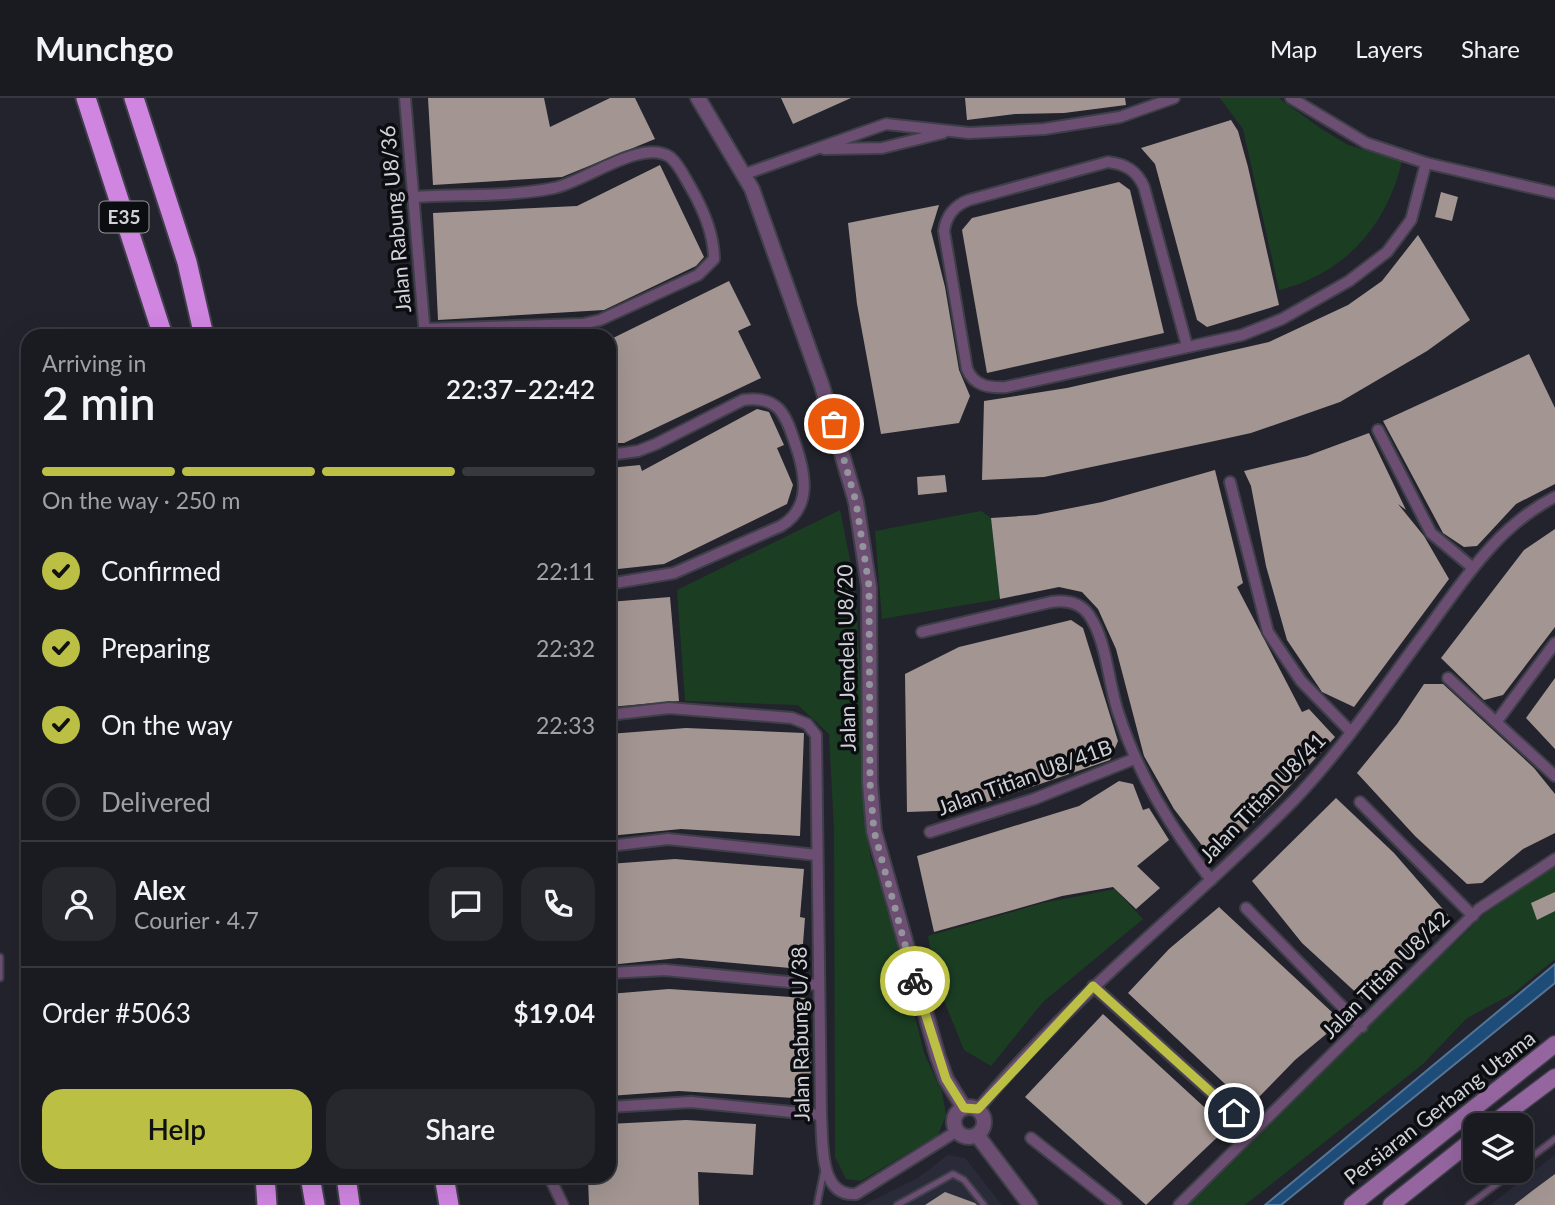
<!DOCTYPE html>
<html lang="en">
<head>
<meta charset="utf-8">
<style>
  :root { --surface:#1a1a21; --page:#27272e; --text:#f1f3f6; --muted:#9fa1a5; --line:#38383f; --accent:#bbc044 }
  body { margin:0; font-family:Lato,sans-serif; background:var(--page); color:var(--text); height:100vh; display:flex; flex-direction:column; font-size:26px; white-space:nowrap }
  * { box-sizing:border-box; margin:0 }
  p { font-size:23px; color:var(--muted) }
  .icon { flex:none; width:38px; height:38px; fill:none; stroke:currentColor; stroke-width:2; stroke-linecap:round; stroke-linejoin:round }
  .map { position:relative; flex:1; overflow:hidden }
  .drawer { position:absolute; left:21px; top:231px; width:595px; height:854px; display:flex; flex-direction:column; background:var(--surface); border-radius:21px; box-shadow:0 7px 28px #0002,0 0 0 2px var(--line) }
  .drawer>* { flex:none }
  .controls { position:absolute; left:1463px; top:1015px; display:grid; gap:14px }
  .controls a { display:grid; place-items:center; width:70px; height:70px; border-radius:14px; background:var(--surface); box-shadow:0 7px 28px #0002,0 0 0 2px var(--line); font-size:35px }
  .pin { position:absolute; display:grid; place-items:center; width:60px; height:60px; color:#fff; margin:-30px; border:4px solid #fff; border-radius:50%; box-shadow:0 2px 7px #0007 }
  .courier { position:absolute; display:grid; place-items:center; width:70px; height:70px; margin:-35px; border:5px solid #bbc044; border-radius:50%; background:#fff; color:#222; box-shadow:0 2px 9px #0007 }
  .summary em { font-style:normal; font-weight:600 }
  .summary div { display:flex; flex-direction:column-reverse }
  .summary { display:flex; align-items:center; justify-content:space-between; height:119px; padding:0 21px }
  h1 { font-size:46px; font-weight:600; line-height:52px }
  .bar { display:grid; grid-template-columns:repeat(4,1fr); gap:10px 7px; align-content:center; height:84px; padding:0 21px }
  .bar i { height:9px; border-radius:5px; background:var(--line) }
  .bar .active { background:var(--accent) }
  .bar p { grid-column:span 4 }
  .line { display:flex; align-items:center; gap:18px; padding:0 21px; border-top:2px solid var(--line) }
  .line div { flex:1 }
  .round { display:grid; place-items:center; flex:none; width:74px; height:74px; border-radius:21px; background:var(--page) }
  ol { padding:0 21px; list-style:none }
  li { display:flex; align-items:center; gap:21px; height:77px }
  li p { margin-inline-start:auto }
  li .icon { padding:7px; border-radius:50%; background:var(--accent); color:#111; stroke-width:4 }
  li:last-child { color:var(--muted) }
  li i { width:38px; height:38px; border:4px solid var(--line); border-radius:50% }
  .action { display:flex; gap:14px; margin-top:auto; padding:14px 21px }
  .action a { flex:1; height:80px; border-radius:21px; background:var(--accent); color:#111; font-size:28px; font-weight:600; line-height:80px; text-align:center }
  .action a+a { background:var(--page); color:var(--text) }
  header { display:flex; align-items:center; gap:42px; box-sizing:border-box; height:98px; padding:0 35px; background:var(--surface); border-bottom:2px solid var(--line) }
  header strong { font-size:33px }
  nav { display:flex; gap:38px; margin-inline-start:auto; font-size:24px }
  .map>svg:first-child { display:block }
  .built { fill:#292b39 }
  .green { fill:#1b3e23 }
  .water { fill:#1e4c79; stroke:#547496; stroke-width:2 }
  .building { fill:#a39692 }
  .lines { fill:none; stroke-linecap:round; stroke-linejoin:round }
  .service-casing { stroke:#3e3f48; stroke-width:9 }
  .minor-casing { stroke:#3e3f48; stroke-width:14 }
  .tertiary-casing { stroke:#3e3f48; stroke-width:18 }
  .secondary-casing { stroke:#3e3f48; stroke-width:19 }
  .motorway-casing { stroke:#3e3f48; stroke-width:23 }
  .service { stroke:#6c4e72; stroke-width:5 }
  .minor { stroke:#6c4e72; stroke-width:10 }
  .tertiary { stroke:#6c4e72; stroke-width:14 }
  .secondary { stroke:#94659f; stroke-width:16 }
  .motorway { stroke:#d085e1; stroke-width:19 }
  .done { stroke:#94959c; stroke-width:7; stroke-dasharray:0 12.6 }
  .route { stroke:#bbc044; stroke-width:9 }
  .labels { text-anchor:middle; stroke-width:7; stroke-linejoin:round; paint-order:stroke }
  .shield { fill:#0c0d11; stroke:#96979c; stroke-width:2 }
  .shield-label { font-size:19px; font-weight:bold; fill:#d1d2d8 }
  .street-label { font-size:21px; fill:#d1d2d8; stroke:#0c0d11 }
</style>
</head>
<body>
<header>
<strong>Munchgo</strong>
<nav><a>Map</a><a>Layers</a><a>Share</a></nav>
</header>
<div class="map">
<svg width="1555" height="1107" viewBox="0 0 1555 1107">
  <rect width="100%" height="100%" fill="#22232c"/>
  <!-- built -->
  <g class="built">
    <polygon points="948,1057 965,1060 1002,1107 863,1107 918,1080"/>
    <polygon points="1555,1057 1555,1107 1490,1107 1509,1092"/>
  </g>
  <!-- green -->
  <g class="green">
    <path d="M 1220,0 L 1279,0 L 1320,30 L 1348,47 L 1402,63 C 1387,127 1345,176 1279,192 L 1243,31 Z"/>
    <polygon points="840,412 855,486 870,757 889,812 924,955 942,994 946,1017 938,1037 861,1083 846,1081 835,1059 834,732 829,636 798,607 685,603 677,492"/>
    <polygon points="981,413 991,420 1000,501 882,521 875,433"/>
    <polygon points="1555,768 1555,861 1514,895 1467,920 1423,966 1245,1107 1184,1107 1486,815"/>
    <polygon points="1115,791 1143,821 1043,904 991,968 964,952 936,883 928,838 1043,805"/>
  </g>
  <!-- water -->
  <polygon class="water" points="1555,866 1555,885 1281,1107 1265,1107"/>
  <!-- building -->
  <g class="building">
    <polygon points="428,0 544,0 550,29 610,0 635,0 655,41 562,79 433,87"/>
    <polygon points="781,0 851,0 793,26"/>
    <polygon points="965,0 1125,0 1126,7 1064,15 1015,16 967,22"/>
    <polygon points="1231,22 1238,33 1248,69 1279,207 1207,229 1197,222 1155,66 1141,50"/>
    <polygon points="660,67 704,159 696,168 604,212 438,222 433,115 577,108"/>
    <polygon points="1119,84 1130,92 1164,235 987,275 962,132 972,120"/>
    <polygon points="1441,94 1458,99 1452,123 1435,119"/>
    <polygon points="939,107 931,133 945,189 959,272 970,298 959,325 881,336 857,206 848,125"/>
    <polygon points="1418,137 1470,222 1427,253 1340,304 1251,335 1210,344 1044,379 982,382 984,303 1067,290 1269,244 1348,207 1382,183"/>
    <polygon points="729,183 751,227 738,233 761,280 624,345 609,345 609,242"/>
    <polygon points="1529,256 1555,310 1555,386 1516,406 1477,448 1464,449 1443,435 1383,323"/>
    <polygon points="757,311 769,314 784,347 777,350 793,387 787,406 664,466 609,472 609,370 640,367 642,373"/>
    <polygon points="1369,335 1406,412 1398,406 1424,438 1449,481 1354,609 1322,594 1287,542 1266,468 1251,388 1244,373 1307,358"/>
    <polygon points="1215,372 1243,485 1237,489 1302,614 1309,611 1335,639 1280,699 1214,763 1174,711 1144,658 1116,551 1098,511 1082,494 1059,489 1000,501 991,420 1036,417 1102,404"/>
    <polygon points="945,377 947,394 918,397 917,379"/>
    <polygon points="1555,431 1555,529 1503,597 1484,602 1441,560 1524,452"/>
    <polygon points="670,499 679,603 609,609 609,504"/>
    <polygon points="1071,522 1083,530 1118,643 1110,662 964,712 907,714 905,576 959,549"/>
    <polygon points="1555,580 1555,651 1526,620"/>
    <polygon points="1424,586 1443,586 1534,670 1555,696 1555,735 1523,751 1482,785 1467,786 1415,738 1357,675 1397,626"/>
    <polygon points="686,630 804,635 800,738 681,731 609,738 609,636"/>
    <polygon points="1119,683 1133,686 1143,712 1149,710 1169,742 1137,768 1160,790 1136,811 1113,789 1062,798 934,834 917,758 1079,708"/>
    <polygon points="1336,700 1394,755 1448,817 1363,901 1302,845 1252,783"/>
    <polygon points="675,761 804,771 800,819 805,820 801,871 679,860 609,867 609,766"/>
    <polygon points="1555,794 1555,813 1537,822 1531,805"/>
    <polygon points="1219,809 1334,916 1336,928 1295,962 1259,999 1239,999 1128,895 1169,851"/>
    <polygon points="669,891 806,900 803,950 812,950 809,1001 679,993 609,998 609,896"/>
    <polygon points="1103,916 1227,1030 1146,1107 1025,999"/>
    <polygon points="686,1022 756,1026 753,1077 698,1074 699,1107 589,1107 588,1080 609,1079 609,1026"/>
    <polygon points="1555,1076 1555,1107 1514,1107 1532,1093"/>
    <polygon points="945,1094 975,1105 977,1107 925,1107"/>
  </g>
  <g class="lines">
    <!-- service casing -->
    <g class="service-casing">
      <g id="service">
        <polyline points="0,859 0,880"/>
        <polyline points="1521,1067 1555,1041"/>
        <polyline points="817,1107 824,1072"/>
        <polyline points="897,1107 953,1076 964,1082 984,1107"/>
        <polyline points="1469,1107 1514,1073"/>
      </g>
    </g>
    <!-- minor casing -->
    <g class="minor-casing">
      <g id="minor">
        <polyline points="405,0 425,238"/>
        <polyline points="1291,0 1366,45 1426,65 1555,95"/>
        <polyline points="824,51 882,50 943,35"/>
        <polyline points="745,76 886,26 969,35 1044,31 1120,19 1174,0"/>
        <path d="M 415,99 C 460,96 510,99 554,90 C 585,84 641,40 670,59 C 679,66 685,80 691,90 C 703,111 714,137 714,161 L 698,177 L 600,222 L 583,226 L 424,231"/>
        <path d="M 1187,248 L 1144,89 C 1137,73 1126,66 1108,64 L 969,102 C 955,107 946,118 944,133 L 967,271 C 974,288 989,290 1006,289 L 1242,237 L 1282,221 L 1349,183 L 1387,154 L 1411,122 L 1426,65"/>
        <polyline points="1378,332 1431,435 1473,470"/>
        <path d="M 609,357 L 638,353 L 656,346 L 743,302 C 756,300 769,301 779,311 C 787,320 791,333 795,345 C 805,374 813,409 781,428 L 674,475 L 609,486"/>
        <polyline points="1230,384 1268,534 1301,583 1351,634"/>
        <path d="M 922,534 L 1051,504 C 1065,502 1080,504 1089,517 C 1107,543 1108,584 1118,614 C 1138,677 1171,730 1211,782"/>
        <polyline points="1448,580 1555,678"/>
        <path d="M 609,617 L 669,610 L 792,620 L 807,626 L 816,637 L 821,1017 C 823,1042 818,1099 856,1096 L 957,1033"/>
        <polyline points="1497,623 1555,545"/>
        <polyline points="1360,704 1473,818"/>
        <polyline points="930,734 1034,701 1134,661"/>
        <polyline points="609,748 668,741 817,757"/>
        <polyline points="1246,810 1362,929"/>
        <polyline points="609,875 665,872 819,887"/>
        <polyline points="1093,888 1254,1033"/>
        <polyline points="609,1009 691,1004 821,1017"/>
        <path d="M 978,1011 C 1072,897 1190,808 1293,703 C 1341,653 1380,595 1421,540 C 1460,488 1495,429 1555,399"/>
        <polyline points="1031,1040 1116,1107"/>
        <polyline points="549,1078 563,1107"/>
        <polyline points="1179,1107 1479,811 1555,761"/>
      </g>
    </g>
    <!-- tertiary casing -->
    <g class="tertiary-casing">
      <g id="tertiary">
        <polyline points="698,0 752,91 822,288 856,404 869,489 870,685 874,733 938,959 946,981 964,1010"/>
        <circle cx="969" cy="1024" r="15"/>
        <polyline points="977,1037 1030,1107"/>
      </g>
    </g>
    <!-- secondary casing -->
    <g class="secondary-casing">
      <g id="secondary">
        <polyline points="1491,1027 1555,979"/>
        <polyline points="1352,1107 1555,946"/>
        <polyline points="1391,1107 1475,1040"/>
      </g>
    </g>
    <!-- motorway casing -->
    <g class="motorway-casing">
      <g id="motorway">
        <polyline points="86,0 163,238"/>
        <polyline points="134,0 187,164 204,238"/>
        <polyline points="265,1078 267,1107"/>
        <polyline points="310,1078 315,1107"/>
        <polyline points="346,1078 350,1107"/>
        <polyline points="444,1078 449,1107"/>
      </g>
    </g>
    <!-- service -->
    <use href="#service" class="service"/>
    <!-- minor -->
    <use href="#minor" class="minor"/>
    <!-- tertiary -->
    <use href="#tertiary" class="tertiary"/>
    <!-- secondary -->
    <use href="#secondary" class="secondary"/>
    <!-- motorway -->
    <use href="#motorway" class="motorway"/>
  </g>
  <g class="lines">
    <!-- done -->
    <polyline class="done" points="834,326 856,404 869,488 870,685 874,733 915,883"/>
    <!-- route -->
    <polyline class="route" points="915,883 946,981 964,1010 978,1011 1093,888 1234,1015"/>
  </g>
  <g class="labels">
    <!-- shield labels -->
    <rect class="shield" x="99.5" y="103.5" width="49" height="31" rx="5"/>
    <g class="shield-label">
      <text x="124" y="126">E35</text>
    </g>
    <!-- street labels -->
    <g class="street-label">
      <text transform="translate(396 121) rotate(-95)" y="7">Jalan Rabung U8/36</text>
      <text transform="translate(847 560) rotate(-91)" y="7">Jalan Jendela U8/20</text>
      <text transform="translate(1025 680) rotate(-20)" y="7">Jalan Titian U8/41B</text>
      <text transform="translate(1263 700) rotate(-46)" y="7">Jalan Titian U8/41</text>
      <text transform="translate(1386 877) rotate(-45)" y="7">Jalan Titian U8/42</text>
      <text transform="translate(801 936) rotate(-91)" y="7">Jalan Rabung U/38</text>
      <text transform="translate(1440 1010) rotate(-38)" y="7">Persiaran Gerbang Utama</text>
    </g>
  </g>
</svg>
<div class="controls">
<a><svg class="icon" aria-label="layers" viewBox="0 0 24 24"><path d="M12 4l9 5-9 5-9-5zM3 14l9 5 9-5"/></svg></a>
</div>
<div class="pin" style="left:834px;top:326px;background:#ea580c"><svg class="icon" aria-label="bag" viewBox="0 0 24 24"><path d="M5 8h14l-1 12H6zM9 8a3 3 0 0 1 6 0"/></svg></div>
<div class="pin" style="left:1234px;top:1015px;background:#1f2937"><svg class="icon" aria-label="home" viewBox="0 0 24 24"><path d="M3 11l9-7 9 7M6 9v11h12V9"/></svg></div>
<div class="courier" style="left:915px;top:883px"><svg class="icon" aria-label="bike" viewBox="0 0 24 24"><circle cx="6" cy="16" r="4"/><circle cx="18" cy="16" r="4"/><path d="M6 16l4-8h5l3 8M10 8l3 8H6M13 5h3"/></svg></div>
<section class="drawer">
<div class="summary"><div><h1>2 min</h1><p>Arriving in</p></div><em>22:37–22:42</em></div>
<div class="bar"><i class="active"></i><i class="active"></i><i class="active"></i><i></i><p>On the way · 250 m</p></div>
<ol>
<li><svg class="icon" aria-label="check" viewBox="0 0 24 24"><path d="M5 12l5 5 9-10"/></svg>Confirmed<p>22:11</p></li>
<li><svg class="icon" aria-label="check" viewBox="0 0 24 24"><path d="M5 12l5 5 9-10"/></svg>Preparing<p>22:32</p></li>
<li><svg class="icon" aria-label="check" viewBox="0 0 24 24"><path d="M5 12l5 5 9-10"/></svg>On the way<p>22:33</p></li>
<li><i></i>Delivered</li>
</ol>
<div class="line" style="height:126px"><a class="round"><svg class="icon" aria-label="person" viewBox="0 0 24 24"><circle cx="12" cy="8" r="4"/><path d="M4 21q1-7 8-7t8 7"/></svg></a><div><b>Alex</b><p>Courier · 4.7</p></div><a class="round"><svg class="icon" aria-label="chat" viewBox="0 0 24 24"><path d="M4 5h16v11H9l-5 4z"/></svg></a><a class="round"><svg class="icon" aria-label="phone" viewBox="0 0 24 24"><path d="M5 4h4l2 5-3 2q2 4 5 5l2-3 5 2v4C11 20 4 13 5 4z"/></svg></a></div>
<div class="line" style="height:91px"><div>Order #5063</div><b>$19.04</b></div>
<div class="action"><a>Help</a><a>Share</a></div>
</section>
</div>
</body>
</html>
